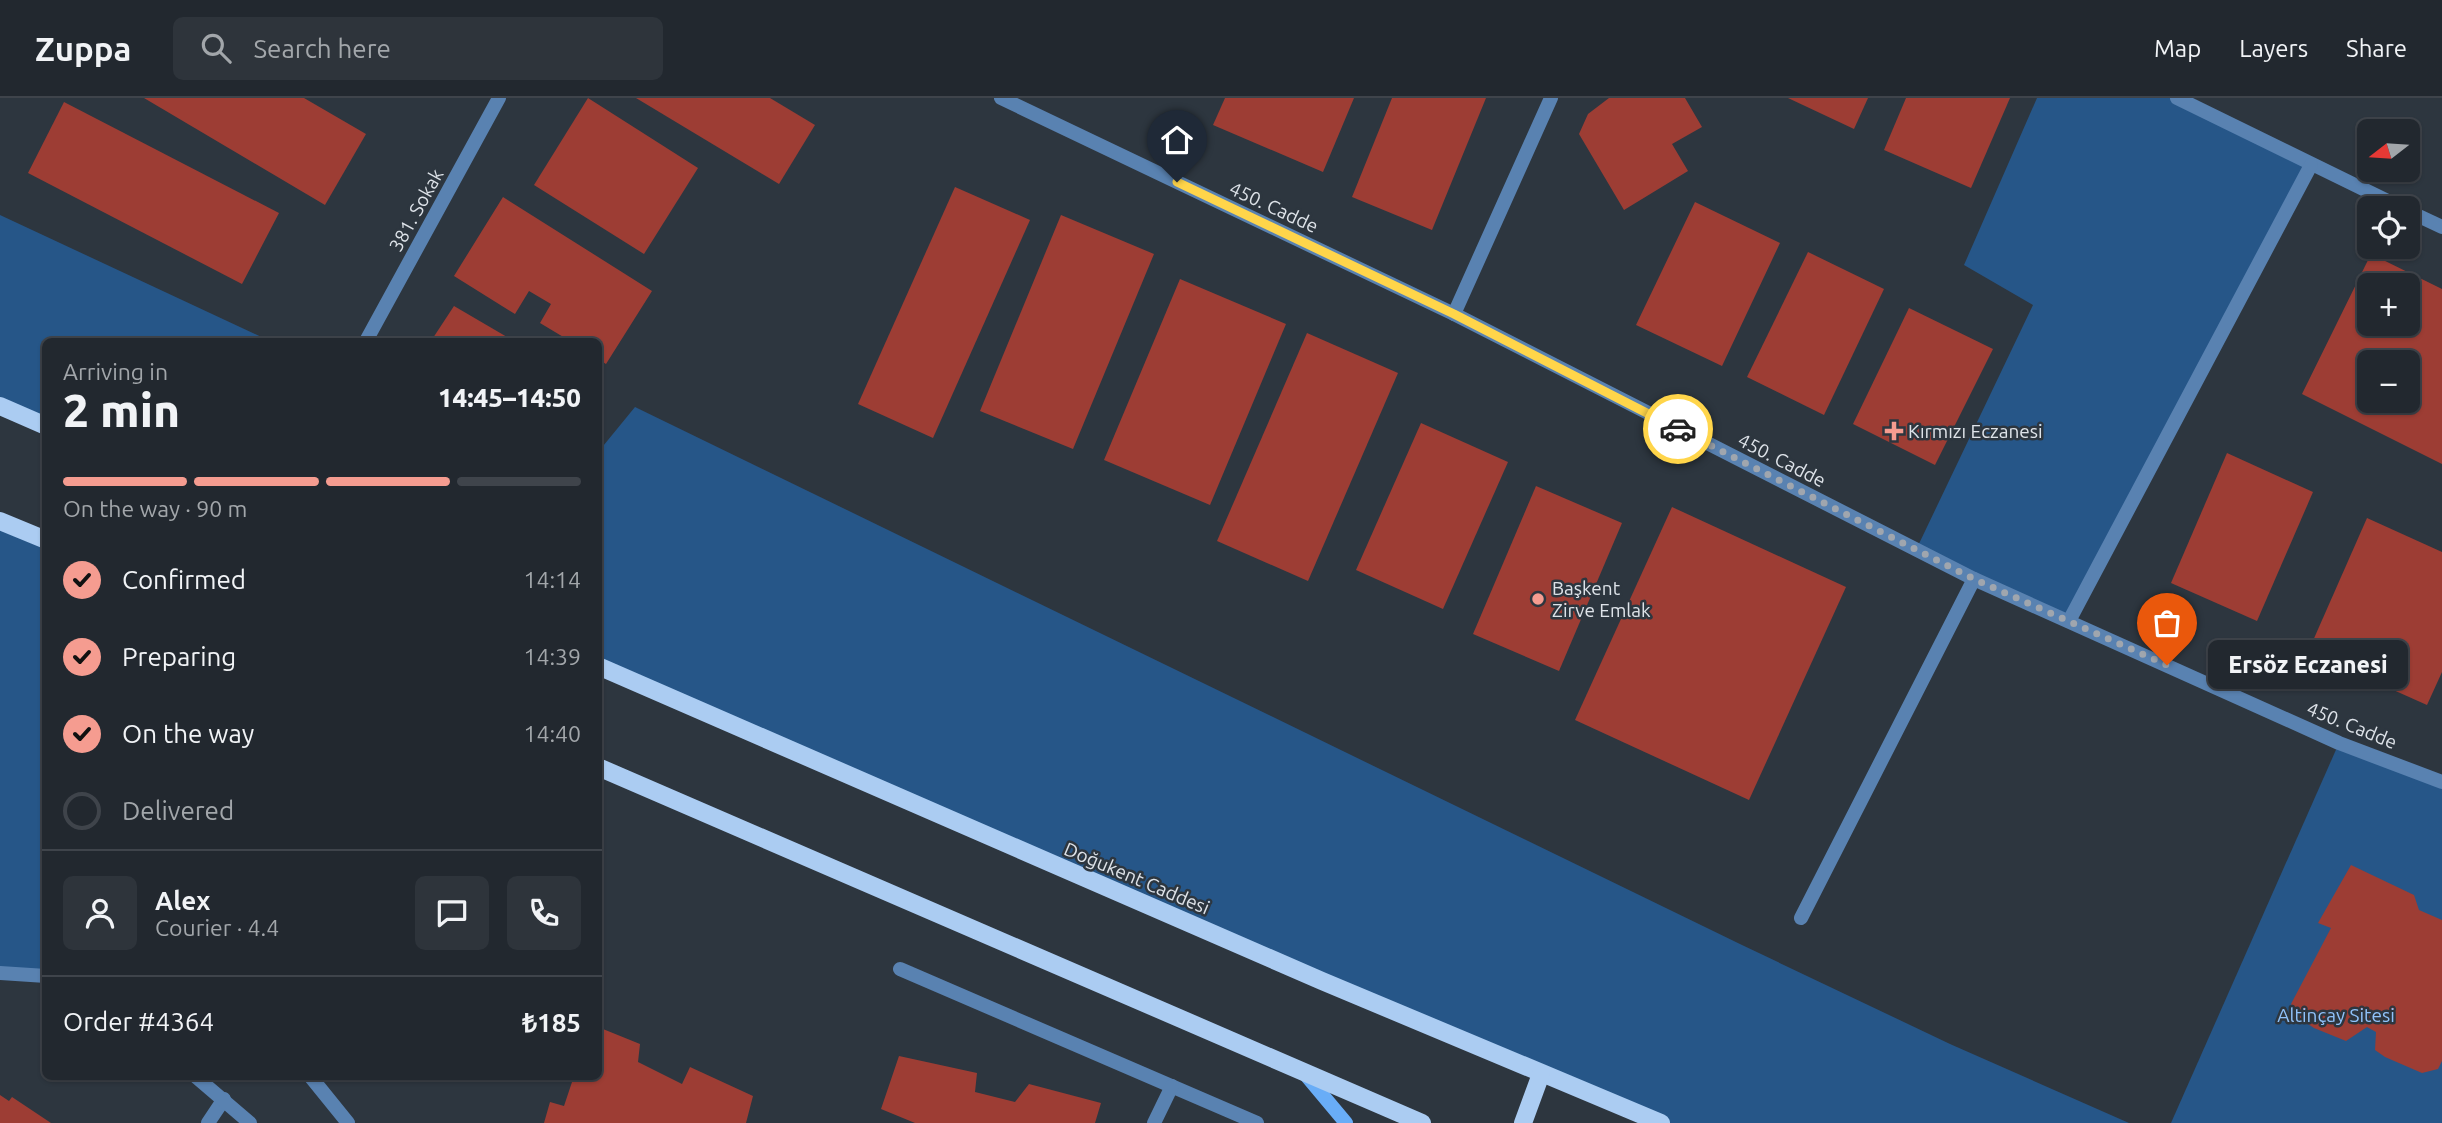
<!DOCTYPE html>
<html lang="en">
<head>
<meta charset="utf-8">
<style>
  :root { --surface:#22282f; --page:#2e343b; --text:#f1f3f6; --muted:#a2a6aa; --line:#3f444b; --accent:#f59c90 }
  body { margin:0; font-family:Ubuntu,sans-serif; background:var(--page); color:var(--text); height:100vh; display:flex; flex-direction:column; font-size:26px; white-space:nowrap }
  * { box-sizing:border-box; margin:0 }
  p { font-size:23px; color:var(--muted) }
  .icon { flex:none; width:38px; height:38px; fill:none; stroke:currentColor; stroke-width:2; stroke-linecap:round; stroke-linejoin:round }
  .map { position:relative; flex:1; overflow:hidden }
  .details { position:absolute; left:42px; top:240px; width:560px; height:742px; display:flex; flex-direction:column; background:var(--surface); border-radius:10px; box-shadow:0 2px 5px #0004,0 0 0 2px var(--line) }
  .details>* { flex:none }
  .needle { width:46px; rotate:253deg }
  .tools { position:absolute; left:2357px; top:21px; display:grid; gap:14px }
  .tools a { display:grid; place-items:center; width:63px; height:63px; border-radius:10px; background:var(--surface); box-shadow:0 2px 5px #0004,0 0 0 2px var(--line); font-size:35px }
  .pin { position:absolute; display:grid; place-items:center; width:60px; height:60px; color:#fff; margin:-72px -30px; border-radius:50% 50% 50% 0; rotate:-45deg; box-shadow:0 0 7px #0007 }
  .pin .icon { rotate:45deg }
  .courier { position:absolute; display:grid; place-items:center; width:70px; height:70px; margin:-35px; border:5px solid #ffd54a; border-radius:50%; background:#fff; color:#222; box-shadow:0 2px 9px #0007 }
  .bubble { position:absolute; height:49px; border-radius:10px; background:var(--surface); box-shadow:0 2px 5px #0004,0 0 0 2px var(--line); font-size:23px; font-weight:800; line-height:49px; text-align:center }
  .overview em { font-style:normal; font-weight:800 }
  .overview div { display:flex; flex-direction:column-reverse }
  .overview { display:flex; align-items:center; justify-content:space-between; height:119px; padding:0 21px }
  h1 { font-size:46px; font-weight:800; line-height:52px }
  .bar { display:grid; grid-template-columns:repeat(4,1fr); gap:10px 7px; align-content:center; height:84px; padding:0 21px }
  .bar i { height:9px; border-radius:5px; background:var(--line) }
  .bar .selected { background:var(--accent) }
  .bar p { grid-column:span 4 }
  .line { display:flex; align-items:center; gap:18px; padding:0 21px; border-top:2px solid var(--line) }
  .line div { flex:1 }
  .round { display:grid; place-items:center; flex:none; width:74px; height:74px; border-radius:10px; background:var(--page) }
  ol { padding:0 21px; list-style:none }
  li { display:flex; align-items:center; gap:21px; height:77px }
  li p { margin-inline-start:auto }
  li .icon { padding:7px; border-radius:50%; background:var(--accent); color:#111; stroke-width:4 }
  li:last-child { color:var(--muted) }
  li i { width:38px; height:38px; border:4px solid var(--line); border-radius:50% }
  header { display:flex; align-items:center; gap:42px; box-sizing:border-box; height:98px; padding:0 35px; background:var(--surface); border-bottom:2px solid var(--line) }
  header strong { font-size:33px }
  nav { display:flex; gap:38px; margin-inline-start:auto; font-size:24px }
  .search { width:490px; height:63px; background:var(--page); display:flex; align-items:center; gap:18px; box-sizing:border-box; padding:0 24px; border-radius:10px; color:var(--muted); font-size:26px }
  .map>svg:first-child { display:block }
  .green { fill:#265688 }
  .building { fill:#9d3d34; fill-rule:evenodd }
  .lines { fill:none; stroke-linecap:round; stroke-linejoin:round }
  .service { stroke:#5982b1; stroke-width:14 }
  .minor { stroke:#5982b1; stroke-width:14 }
  .secondary { stroke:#69adf7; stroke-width:14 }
  .primary { stroke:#abccf2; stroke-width:18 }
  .done { stroke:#a0a6ae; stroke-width:7; stroke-dasharray:0 12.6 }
  .route { stroke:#ffd54a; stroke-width:9 }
  .poi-dot { fill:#f59c90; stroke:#2d363f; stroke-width:2.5 }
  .labels { text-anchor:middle; stroke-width:5; stroke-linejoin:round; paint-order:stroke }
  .street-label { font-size:19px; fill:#dee3e9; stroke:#2d363f }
  .poi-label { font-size:19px; fill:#dee3e9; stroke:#2d363f; text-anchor:start }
  .park-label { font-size:19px; fill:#90c2fa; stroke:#2d363f }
</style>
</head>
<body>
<header>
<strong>Zuppa</strong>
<div class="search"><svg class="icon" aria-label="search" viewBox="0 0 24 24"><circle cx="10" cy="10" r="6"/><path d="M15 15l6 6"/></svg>Search here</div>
<nav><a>Map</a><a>Layers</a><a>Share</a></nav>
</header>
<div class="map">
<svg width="2442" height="1025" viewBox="0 0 2442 1025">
  <rect width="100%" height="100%" fill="#2d363f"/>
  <!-- green -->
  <g class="green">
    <polygon points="2037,0 2177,0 2311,67 2069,523 1916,452 2033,207 1964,167"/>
    <polygon points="0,117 270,243 46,243 45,328 0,308"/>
    <polygon points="635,309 1742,847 1950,946 2129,1025 1661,1025 599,568 599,353"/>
    <polygon points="0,423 45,442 45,878 0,875"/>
    <polygon points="2339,645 2442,684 2442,1025 2171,1025"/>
  </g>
  <!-- building -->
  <g class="building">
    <polygon points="144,0 304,0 366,36 325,107"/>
    <polygon points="588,0 698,70 644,156 534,87"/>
    <polygon points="636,0 770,0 815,27 779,86"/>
    <polygon points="1225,0 1354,0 1323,74 1213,27"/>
    <polygon points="1392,0 1486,0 1432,132 1352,99"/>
    <polygon points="1609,0 1685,0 1702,29 1672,46 1688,73 1624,112 1579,36 1588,16"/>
    <polygon points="1788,0 1868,0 1854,31"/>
    <polygon points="1906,0 2010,0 1971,90 1884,52"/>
    <polygon points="64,4 279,115 242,186 28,75"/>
    <polygon points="955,89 1030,122 933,340 858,306"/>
    <polygon points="503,99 652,193 606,266 598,261 598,243 570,243 540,225 551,206 529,193 515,216 454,178"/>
    <polygon points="1695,104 1780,145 1722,268 1636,227"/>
    <polygon points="1061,117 1154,156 1073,351 980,313"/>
    <polygon points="1808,154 1884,191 1824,317 1747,279"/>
    <path d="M 2371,156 L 2442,191 L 2442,366 L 2302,296 ZM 2370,187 L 2408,187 L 2408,226 L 2370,226 ZM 2370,264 L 2408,264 L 2408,303 L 2370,303 Z"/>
    <polygon points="1180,181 1286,226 1210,407 1104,362"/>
    <polygon points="454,208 514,243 431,243"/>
    <polygon points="1909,210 1993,251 1935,367 1853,326"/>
    <polygon points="1307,235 1398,275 1308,483 1217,443"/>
    <polygon points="1421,325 1508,364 1443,511 1356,472"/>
    <polygon points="2227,355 2313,394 2257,523 2171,485"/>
    <polygon points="1536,388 1622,425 1559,573 1473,536"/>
    <polygon points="1672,409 1846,489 1749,702 1575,622"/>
    <polygon points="2367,420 2442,454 2442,574 2427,607 2308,554"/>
    <polygon points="2351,767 2414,797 2419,812 2442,822 2442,963 2438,971 2422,975 2385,959 2375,952 2376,934 2367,929 2346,943 2314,930 2299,920 2291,906 2331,830 2318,825"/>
    <polygon points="598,929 640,946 638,964 682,986 690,969 753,998 746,1025 544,1025 550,1004 564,1008 573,981 568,978 598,978"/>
    <polygon points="899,958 977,975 975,994 1015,1004 1029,986 1101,1005 1095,1025 915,1025 881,1011"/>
    <polygon points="0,997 9,1003 12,999 51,1025 0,1025"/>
  </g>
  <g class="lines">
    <!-- service -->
    <g class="service">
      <polyline points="900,871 1257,1025"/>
      <polyline points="310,978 348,1025"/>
      <polyline points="208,1025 224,1001"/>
      <polyline points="1154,1025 1172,988"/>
    </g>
    <!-- minor -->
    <g class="minor">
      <polyline points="1001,0 1454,216 1974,481 2339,645 2442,684"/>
      <polyline points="2177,0 2402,110"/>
      <polyline points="2408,113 2442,129"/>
      <polyline points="1454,216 1551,0"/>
      <polyline points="366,243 499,0"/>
      <polyline points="2069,523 2311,67"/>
      <polyline points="1801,820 1974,481"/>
      <polyline points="0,875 46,878"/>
      <polyline points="195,978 250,1025"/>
    </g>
    <!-- secondary -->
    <polyline class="secondary" points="1305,976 1346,1025"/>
    <!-- primary -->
    <g class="primary">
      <polyline points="0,308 46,328"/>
      <polyline points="0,423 46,442"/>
      <polyline points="598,568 1322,883 1661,1025"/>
      <polyline points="598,669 1422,1025"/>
      <polyline points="1523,1025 1541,976"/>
    </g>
  </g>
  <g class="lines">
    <!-- done -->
    <polyline class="done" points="1678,331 1974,481 2167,567"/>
    <!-- route -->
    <polyline class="route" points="1177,84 1454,216 1678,331"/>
  </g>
  <!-- markers -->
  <g class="poi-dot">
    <path d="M1890.5 322.5h7v7h7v7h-7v7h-7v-7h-7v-7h7z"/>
    <circle cx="1538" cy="501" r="7"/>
  </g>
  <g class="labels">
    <!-- street labels -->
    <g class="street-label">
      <text transform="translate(1274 109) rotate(25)" y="7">450. Cadde</text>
      <text transform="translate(416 112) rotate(-61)" y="7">381. Sokak</text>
      <text transform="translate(1782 362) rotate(27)" y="7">450. Cadde</text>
      <text transform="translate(2352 627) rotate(22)" y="7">450. Cadde</text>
      <text transform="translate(1137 780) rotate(23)" y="7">Doğukent Caddesi</text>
    </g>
    <!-- poi labels -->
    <g class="poi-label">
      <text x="1908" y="340">Kırmızı Eczanesi</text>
      <text x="1552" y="497">Başkent<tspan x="1552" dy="22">Zirve Emlak</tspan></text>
    </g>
    <!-- park labels -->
    <g class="park-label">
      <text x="2336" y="924">Altinçay Sitesi</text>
    </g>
  </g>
</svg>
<div class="tools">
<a><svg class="needle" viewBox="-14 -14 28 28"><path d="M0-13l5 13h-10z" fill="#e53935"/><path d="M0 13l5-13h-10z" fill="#a2a6aa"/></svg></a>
<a><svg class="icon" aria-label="locate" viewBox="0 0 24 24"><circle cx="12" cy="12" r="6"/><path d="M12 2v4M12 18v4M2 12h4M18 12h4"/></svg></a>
<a>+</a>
<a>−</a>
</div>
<div class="pin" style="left:2167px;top:567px;background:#ea580c"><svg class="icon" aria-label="bag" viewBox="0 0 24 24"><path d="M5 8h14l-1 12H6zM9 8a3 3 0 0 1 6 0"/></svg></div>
<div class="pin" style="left:1177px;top:84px;background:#1f2937"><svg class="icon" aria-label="home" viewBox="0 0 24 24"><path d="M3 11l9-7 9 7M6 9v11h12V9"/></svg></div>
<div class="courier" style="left:1678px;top:331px"><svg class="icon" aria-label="car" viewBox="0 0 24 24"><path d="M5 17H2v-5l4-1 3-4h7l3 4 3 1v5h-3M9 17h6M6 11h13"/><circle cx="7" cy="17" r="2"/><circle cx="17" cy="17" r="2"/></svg></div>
<div class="bubble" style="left:2208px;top:542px;width:200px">Ersöz Eczanesi</div>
<section class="details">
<div class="overview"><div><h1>2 min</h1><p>Arriving in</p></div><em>14:45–14:50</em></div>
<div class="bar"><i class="selected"></i><i class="selected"></i><i class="selected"></i><i></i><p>On the way · 90 m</p></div>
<ol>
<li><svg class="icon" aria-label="check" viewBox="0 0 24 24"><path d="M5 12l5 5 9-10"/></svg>Confirmed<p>14:14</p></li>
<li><svg class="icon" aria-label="check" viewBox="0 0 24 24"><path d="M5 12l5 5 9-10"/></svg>Preparing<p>14:39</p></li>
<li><svg class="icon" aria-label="check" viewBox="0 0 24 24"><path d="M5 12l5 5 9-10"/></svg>On the way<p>14:40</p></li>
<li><i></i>Delivered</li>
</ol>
<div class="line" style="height:126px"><a class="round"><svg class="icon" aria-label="person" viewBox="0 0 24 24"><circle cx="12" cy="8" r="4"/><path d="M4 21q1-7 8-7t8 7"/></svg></a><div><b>Alex</b><p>Courier · 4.4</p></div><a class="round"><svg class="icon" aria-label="chat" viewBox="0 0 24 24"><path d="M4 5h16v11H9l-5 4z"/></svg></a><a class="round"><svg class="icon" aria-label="phone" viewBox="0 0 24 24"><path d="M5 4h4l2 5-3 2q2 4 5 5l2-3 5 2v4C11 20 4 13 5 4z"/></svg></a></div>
<div class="line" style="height:91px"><div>Order #4364</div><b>₺185</b></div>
</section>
</div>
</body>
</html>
